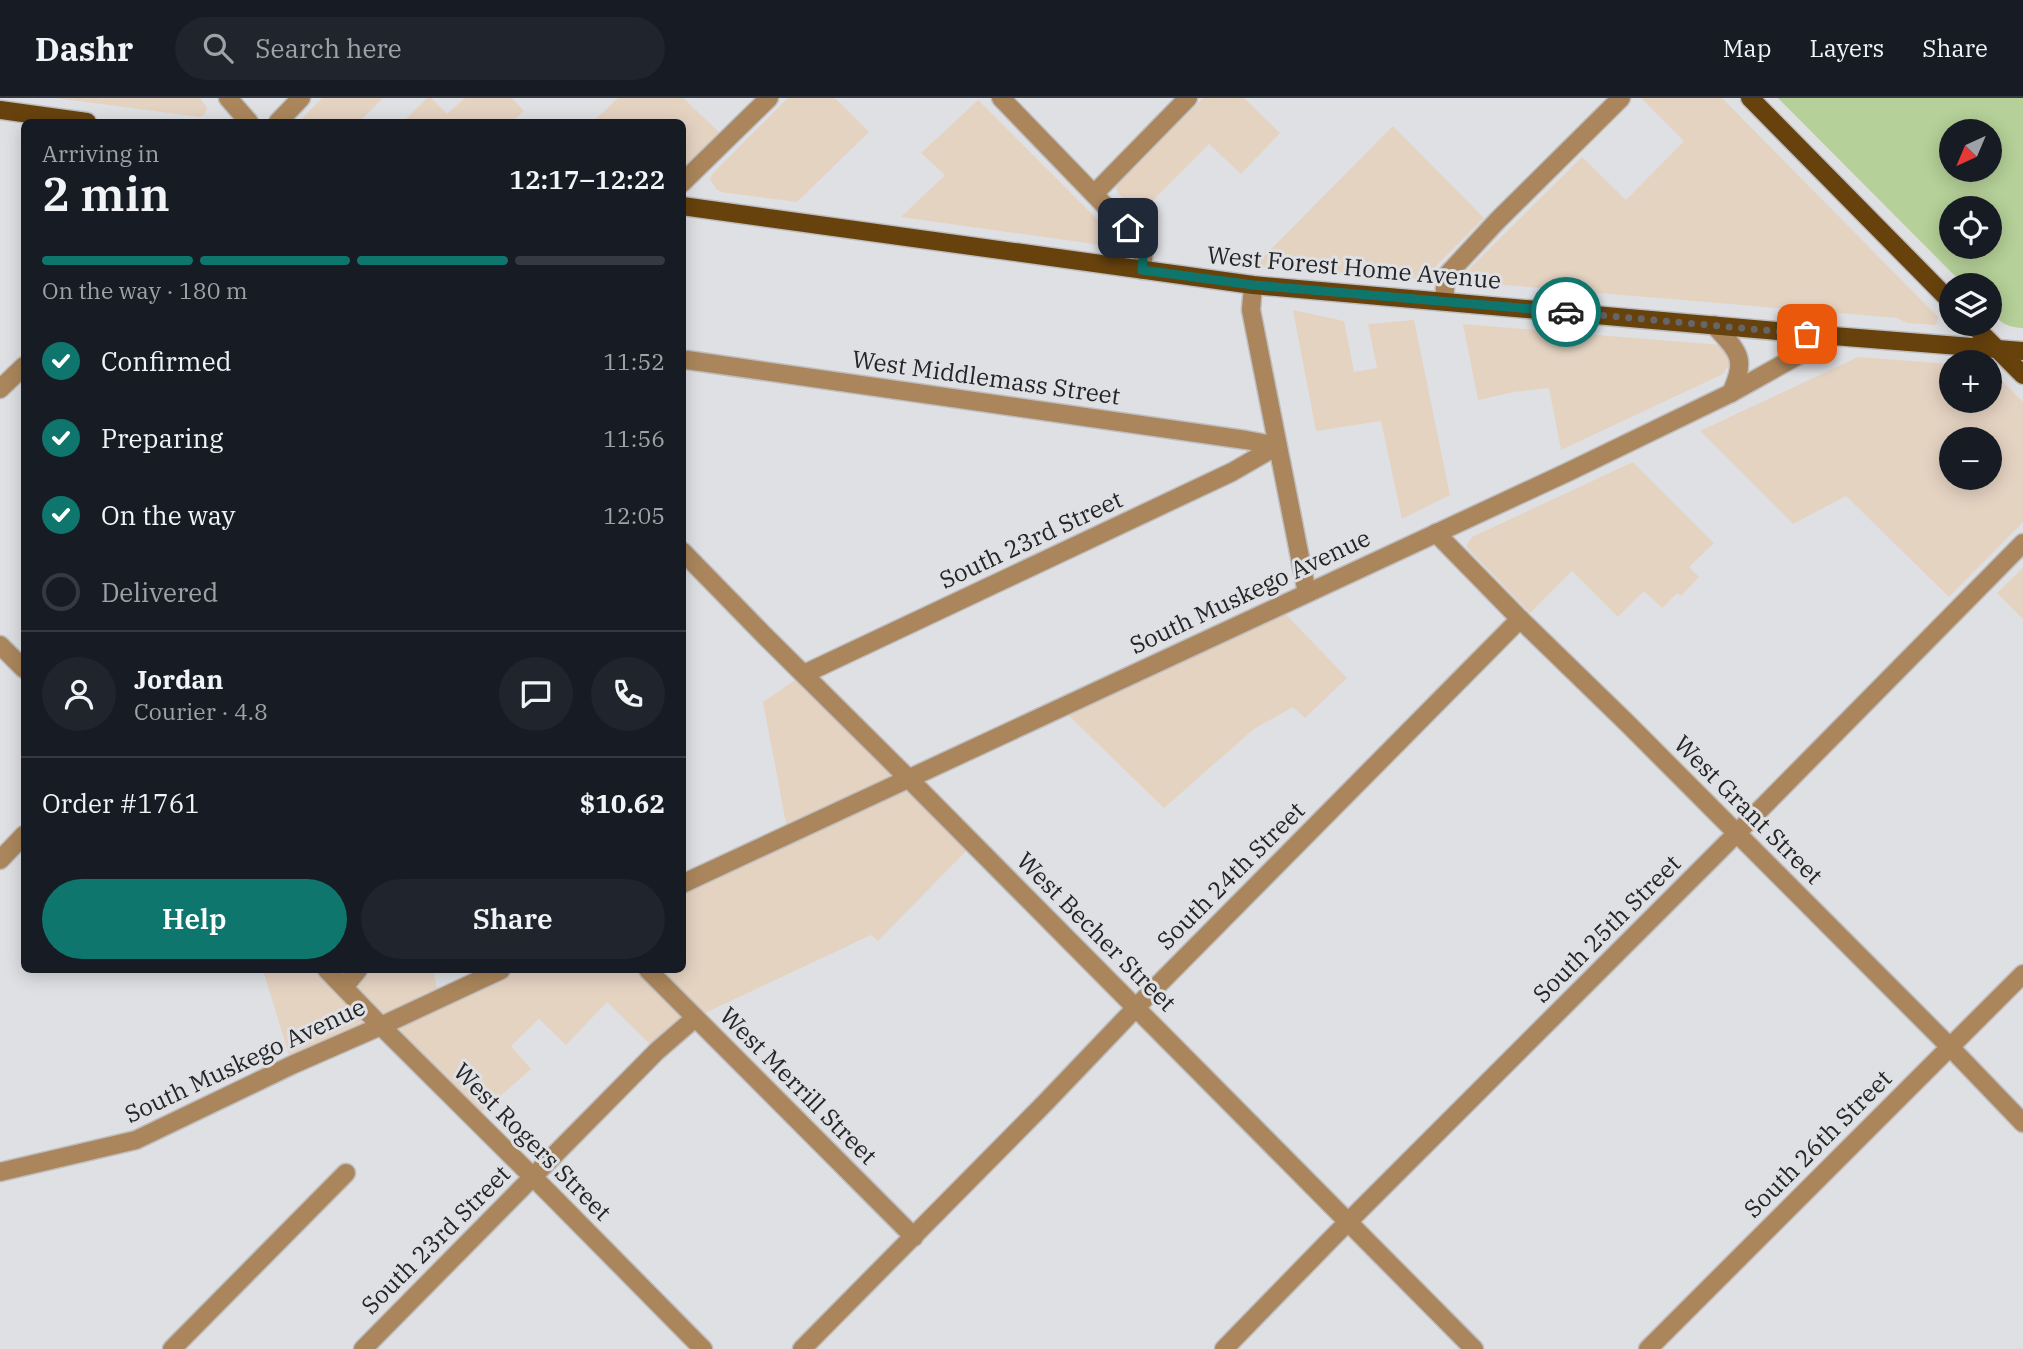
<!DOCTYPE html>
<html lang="en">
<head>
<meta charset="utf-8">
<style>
  :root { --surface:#171b24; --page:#20242c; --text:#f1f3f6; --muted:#9ea1a6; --line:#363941; --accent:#0f766e }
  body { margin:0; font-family:"IBM Plex Serif",serif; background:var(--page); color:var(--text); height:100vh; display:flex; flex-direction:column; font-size:26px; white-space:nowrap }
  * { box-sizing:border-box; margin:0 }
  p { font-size:23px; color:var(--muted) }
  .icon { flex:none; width:38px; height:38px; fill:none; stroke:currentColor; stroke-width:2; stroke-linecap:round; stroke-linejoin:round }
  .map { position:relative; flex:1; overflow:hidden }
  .drawer { position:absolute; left:21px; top:21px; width:665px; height:854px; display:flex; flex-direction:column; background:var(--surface); border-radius:10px; box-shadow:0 4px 18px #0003 }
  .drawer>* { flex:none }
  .needle { width:46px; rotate:224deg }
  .fabs { position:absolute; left:1939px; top:21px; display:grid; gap:14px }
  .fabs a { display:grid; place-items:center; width:63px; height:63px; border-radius:50%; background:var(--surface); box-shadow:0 4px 18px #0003; font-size:35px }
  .pin { position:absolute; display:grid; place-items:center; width:60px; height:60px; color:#fff; margin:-30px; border-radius:14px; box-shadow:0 4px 10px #0006 }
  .courier { position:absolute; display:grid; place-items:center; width:70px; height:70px; margin:-35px; border:5px solid #0f766e; border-radius:50%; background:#fff; color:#222; box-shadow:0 2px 9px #0007 }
  .summary em { font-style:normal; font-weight:600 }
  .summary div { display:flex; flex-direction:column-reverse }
  .summary { display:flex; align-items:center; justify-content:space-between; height:119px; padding:0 21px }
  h1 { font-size:46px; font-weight:600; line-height:52px }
  .bar { display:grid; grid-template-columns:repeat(4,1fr); gap:10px 7px; align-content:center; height:84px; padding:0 21px }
  .bar i { height:9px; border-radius:5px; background:var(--line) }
  .bar .active { background:var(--accent) }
  .bar p { grid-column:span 4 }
  .line { display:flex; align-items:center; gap:18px; padding:0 21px; border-top:2px solid var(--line) }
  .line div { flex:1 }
  .round { display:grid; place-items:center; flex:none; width:74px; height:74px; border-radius:37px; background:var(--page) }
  ol { padding:0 21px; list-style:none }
  li { display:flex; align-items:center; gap:21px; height:77px }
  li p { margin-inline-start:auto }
  li .icon { padding:7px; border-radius:50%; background:var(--accent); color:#fff; stroke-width:4 }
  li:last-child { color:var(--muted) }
  li i { width:38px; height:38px; border:4px solid var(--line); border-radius:50% }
  .cta { display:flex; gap:14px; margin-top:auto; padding:14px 21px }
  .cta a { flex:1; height:80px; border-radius:42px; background:var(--accent); color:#fff; font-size:28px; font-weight:600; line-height:80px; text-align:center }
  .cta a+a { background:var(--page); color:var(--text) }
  header { display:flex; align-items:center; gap:42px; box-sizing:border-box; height:98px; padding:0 35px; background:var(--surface); border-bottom:2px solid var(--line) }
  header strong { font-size:33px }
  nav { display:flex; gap:38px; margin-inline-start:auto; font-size:24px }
  .search { width:490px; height:63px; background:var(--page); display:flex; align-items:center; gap:18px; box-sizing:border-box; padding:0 24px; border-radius:38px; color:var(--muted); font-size:26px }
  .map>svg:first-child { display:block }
  .commercial { fill:#e5d3c2; fill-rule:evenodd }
  .green { fill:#b5d098; fill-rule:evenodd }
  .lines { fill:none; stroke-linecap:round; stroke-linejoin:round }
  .minor-casing { stroke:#bebec1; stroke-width:21 }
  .major-casing { stroke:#bebec1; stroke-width:21 }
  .minor { stroke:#ab865c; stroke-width:18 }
  .major { stroke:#67420d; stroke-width:18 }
  .done { stroke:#666668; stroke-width:7; stroke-dasharray:0 12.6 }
  .route { stroke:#0f766e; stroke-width:9 }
  .labels { text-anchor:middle; stroke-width:6; stroke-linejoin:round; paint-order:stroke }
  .street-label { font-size:24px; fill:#252526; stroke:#dfe0e3 }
</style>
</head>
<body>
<header>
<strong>Dashr</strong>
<div class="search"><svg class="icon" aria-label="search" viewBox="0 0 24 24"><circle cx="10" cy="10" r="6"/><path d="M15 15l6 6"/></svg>Search here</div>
<nav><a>Map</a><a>Layers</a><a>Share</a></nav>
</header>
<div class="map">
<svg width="2023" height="1251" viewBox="0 0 2023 1251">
  <rect width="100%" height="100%" fill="#dfe0e3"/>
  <!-- commercial -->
  <g class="commercial">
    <polygon points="55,0 200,0 207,10 204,17 200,19"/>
    <polygon points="322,0 383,0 359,24 299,24"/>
    <polygon points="427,0 431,0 447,16 465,0 512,0 524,13 512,24 403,24"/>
    <polygon points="618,0 683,0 720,35 683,73 682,24 593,24"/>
    <polygon points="788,0 835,0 869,34 797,104 721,94 716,91 710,81 713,75"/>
    <polygon points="1203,0 1244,0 1280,35 1241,76 1209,46 1139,116 1118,95 1116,89 1118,85"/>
    <polygon points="1641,0 1722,0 1938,219 1937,225 1935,227 1907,225 1897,220 1469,184 1465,179 1467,173 1582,59 1626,102 1684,43"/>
    <polygon points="978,2 1109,133 1109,142 1101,147 901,119 945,77 921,55"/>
    <polygon points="1393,28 1484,120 1425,179 1418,181 1254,168"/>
    <polygon points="1293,212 1344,223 1354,274 1377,270 1368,226 1414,222 1450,397 1402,421 1381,323 1316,333"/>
    <polygon points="1463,226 1721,247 1728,255 1729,267 1723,276 1561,352 1549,290 1514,294 1478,302"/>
    <path d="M 1858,259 L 1951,266 L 1951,303 L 1990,303 L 1990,271 L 2023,304 L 2023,424 L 1949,499 L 1846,398 L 1793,426 L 1700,333 ZM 1951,341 L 1990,341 L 1990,380 L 1951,380 Z"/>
    <polygon points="1633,364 1714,445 1689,469 1699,479 1681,498 1677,495 1662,510 1644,493 1618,519 1572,473 1530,515 1467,450 1467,446 1472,439"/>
    <polygon points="2023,470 2023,521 1997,495"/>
    <polygon points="1278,508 1347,580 1305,620 1293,609 1254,631 1164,710 1060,609"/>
    <polygon points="804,576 973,746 878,843 871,837 707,914 695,920 657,953 607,904 566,947 539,921 511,948 531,971 474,1021 381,928 292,967 263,872 327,872 344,889 358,872 433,872 439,900 501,872 682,872 683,786 788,736 763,604"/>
  </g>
  <!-- green -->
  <path class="green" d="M 1778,0 L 2023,0 L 2023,230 C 2005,229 2002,225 1990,213 L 1990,187 L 1964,187 ZM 1951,33 L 1990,33 L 1990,72 L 1951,72 ZM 1951,110 L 1990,110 L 1990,149 L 1951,149 Z"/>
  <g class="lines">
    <!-- minor casing -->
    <g class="minor-casing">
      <g id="minor">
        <polyline points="228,0 249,24"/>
        <polyline points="1001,0 1144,148 1142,172"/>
        <polyline points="278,24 301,0"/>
        <polyline points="682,85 769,0"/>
        <polyline points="1095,95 1188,0"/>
        <polyline points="1253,187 1251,212 1307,495"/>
        <polyline points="1444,203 1446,178 1497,123 1621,0"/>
        <path d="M 1714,227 C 1737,253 1748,259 1731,295"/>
        <polyline points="687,262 1246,342 1277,348"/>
        <polyline points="0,291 24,268"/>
        <polyline points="1436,435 1520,521 1627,625 1950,949 2023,1025"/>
        <polyline points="682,453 763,536 908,680 1474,1251"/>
        <polyline points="0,547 24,571"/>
        <polyline points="804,576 1232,374 1277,348"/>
        <polyline points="0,762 24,737"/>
        <polyline points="682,786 1568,374 1731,295 1833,238"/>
        <polyline points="327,872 381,928 551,1097 703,1251"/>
        <polyline points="648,872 914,1139"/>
        <polyline points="344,889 358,872"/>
        <polyline points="0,1074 136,1042 292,967 381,928 501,872"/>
        <polyline points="172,1251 346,1075"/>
        <polyline points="363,1251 657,953 695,920"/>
        <polyline points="802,1251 1045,1005 1149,896 1520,521"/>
        <polyline points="1224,1251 1331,1141 1736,736 2023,445"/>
        <polyline points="1648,1251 2023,876"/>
      </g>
    </g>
    <!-- major casing -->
    <g class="major-casing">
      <g id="major">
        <polyline points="1750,0 1951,204"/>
        <polyline points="0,12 87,24"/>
        <polyline points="682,108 1253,187 1833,238 2023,253"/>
        <polyline points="1972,226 2023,277"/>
      </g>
    </g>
    <!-- minor -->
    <use href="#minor" class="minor"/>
    <!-- major -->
    <use href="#major" class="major"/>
  </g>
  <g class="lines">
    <!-- done -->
    <polyline class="done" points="1566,214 1807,236"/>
    <!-- route -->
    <polyline class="route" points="1128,130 1144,148 1142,172 1253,187 1566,214"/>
  </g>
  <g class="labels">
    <!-- street labels -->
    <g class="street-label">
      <text transform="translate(1354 170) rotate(5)" y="8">West Forest Home Avenue</text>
      <text transform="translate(986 280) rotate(8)" y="8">West Middlemass Street</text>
      <text transform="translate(1031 442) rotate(-25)" y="8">South 23rd Street</text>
      <text transform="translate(1250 494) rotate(-25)" y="8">South Muskego Avenue</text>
      <text transform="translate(1748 712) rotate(45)" y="8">West Grant Street</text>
      <text transform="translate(1231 778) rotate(-45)" y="8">South 24th Street</text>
      <text transform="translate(1607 831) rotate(-45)" y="8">South 25th Street</text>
      <text transform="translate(1096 834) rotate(45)" y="8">West Becher Street</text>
      <text transform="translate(245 963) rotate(-25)" y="8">South Muskego Avenue</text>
      <text transform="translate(798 988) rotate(45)" y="8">West Merrill Street</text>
      <text transform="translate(532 1044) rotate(45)" y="8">West Rogers Street</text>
      <text transform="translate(1818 1046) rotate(-45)" y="8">South 26th Street</text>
      <text transform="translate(436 1142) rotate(-45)" y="8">South 23rd Street</text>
    </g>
  </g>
</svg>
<div class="fabs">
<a><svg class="needle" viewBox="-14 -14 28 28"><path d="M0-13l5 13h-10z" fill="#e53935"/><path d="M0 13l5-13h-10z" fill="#9ea1a6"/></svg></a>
<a><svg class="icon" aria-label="locate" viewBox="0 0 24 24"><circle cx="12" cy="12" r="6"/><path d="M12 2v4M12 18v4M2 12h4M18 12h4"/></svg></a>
<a><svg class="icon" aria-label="layers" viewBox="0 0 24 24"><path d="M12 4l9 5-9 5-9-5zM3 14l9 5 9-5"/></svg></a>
<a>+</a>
<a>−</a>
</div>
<div class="pin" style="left:1807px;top:236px;background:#ea580c"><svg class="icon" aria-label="bag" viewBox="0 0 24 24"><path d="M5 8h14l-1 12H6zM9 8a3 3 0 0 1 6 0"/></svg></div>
<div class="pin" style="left:1128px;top:130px;background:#1f2937"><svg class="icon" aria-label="home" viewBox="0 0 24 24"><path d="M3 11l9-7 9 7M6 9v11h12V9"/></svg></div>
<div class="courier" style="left:1566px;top:214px"><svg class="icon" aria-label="car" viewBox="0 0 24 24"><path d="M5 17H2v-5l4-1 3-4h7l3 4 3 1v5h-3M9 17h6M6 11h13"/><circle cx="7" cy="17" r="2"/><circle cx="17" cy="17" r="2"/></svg></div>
<section class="drawer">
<div class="summary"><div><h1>2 min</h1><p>Arriving in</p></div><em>12:17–12:22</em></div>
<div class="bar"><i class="active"></i><i class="active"></i><i class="active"></i><i></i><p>On the way · 180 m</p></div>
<ol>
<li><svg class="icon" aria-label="check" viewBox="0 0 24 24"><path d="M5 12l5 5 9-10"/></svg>Confirmed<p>11:52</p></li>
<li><svg class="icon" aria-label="check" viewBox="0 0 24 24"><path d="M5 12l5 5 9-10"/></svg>Preparing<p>11:56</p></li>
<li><svg class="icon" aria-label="check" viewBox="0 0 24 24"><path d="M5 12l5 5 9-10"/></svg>On the way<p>12:05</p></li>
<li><i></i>Delivered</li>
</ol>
<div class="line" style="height:126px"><a class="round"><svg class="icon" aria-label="person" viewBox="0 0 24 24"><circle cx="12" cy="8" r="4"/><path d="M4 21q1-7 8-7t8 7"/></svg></a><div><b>Jordan</b><p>Courier · 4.8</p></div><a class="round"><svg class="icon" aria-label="chat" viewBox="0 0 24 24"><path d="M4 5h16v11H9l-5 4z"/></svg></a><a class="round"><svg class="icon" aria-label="phone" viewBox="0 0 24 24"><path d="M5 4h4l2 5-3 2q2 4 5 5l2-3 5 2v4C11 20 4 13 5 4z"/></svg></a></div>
<div class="line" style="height:91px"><div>Order #1761</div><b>$10.62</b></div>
<div class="cta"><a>Help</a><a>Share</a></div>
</section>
</div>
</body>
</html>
